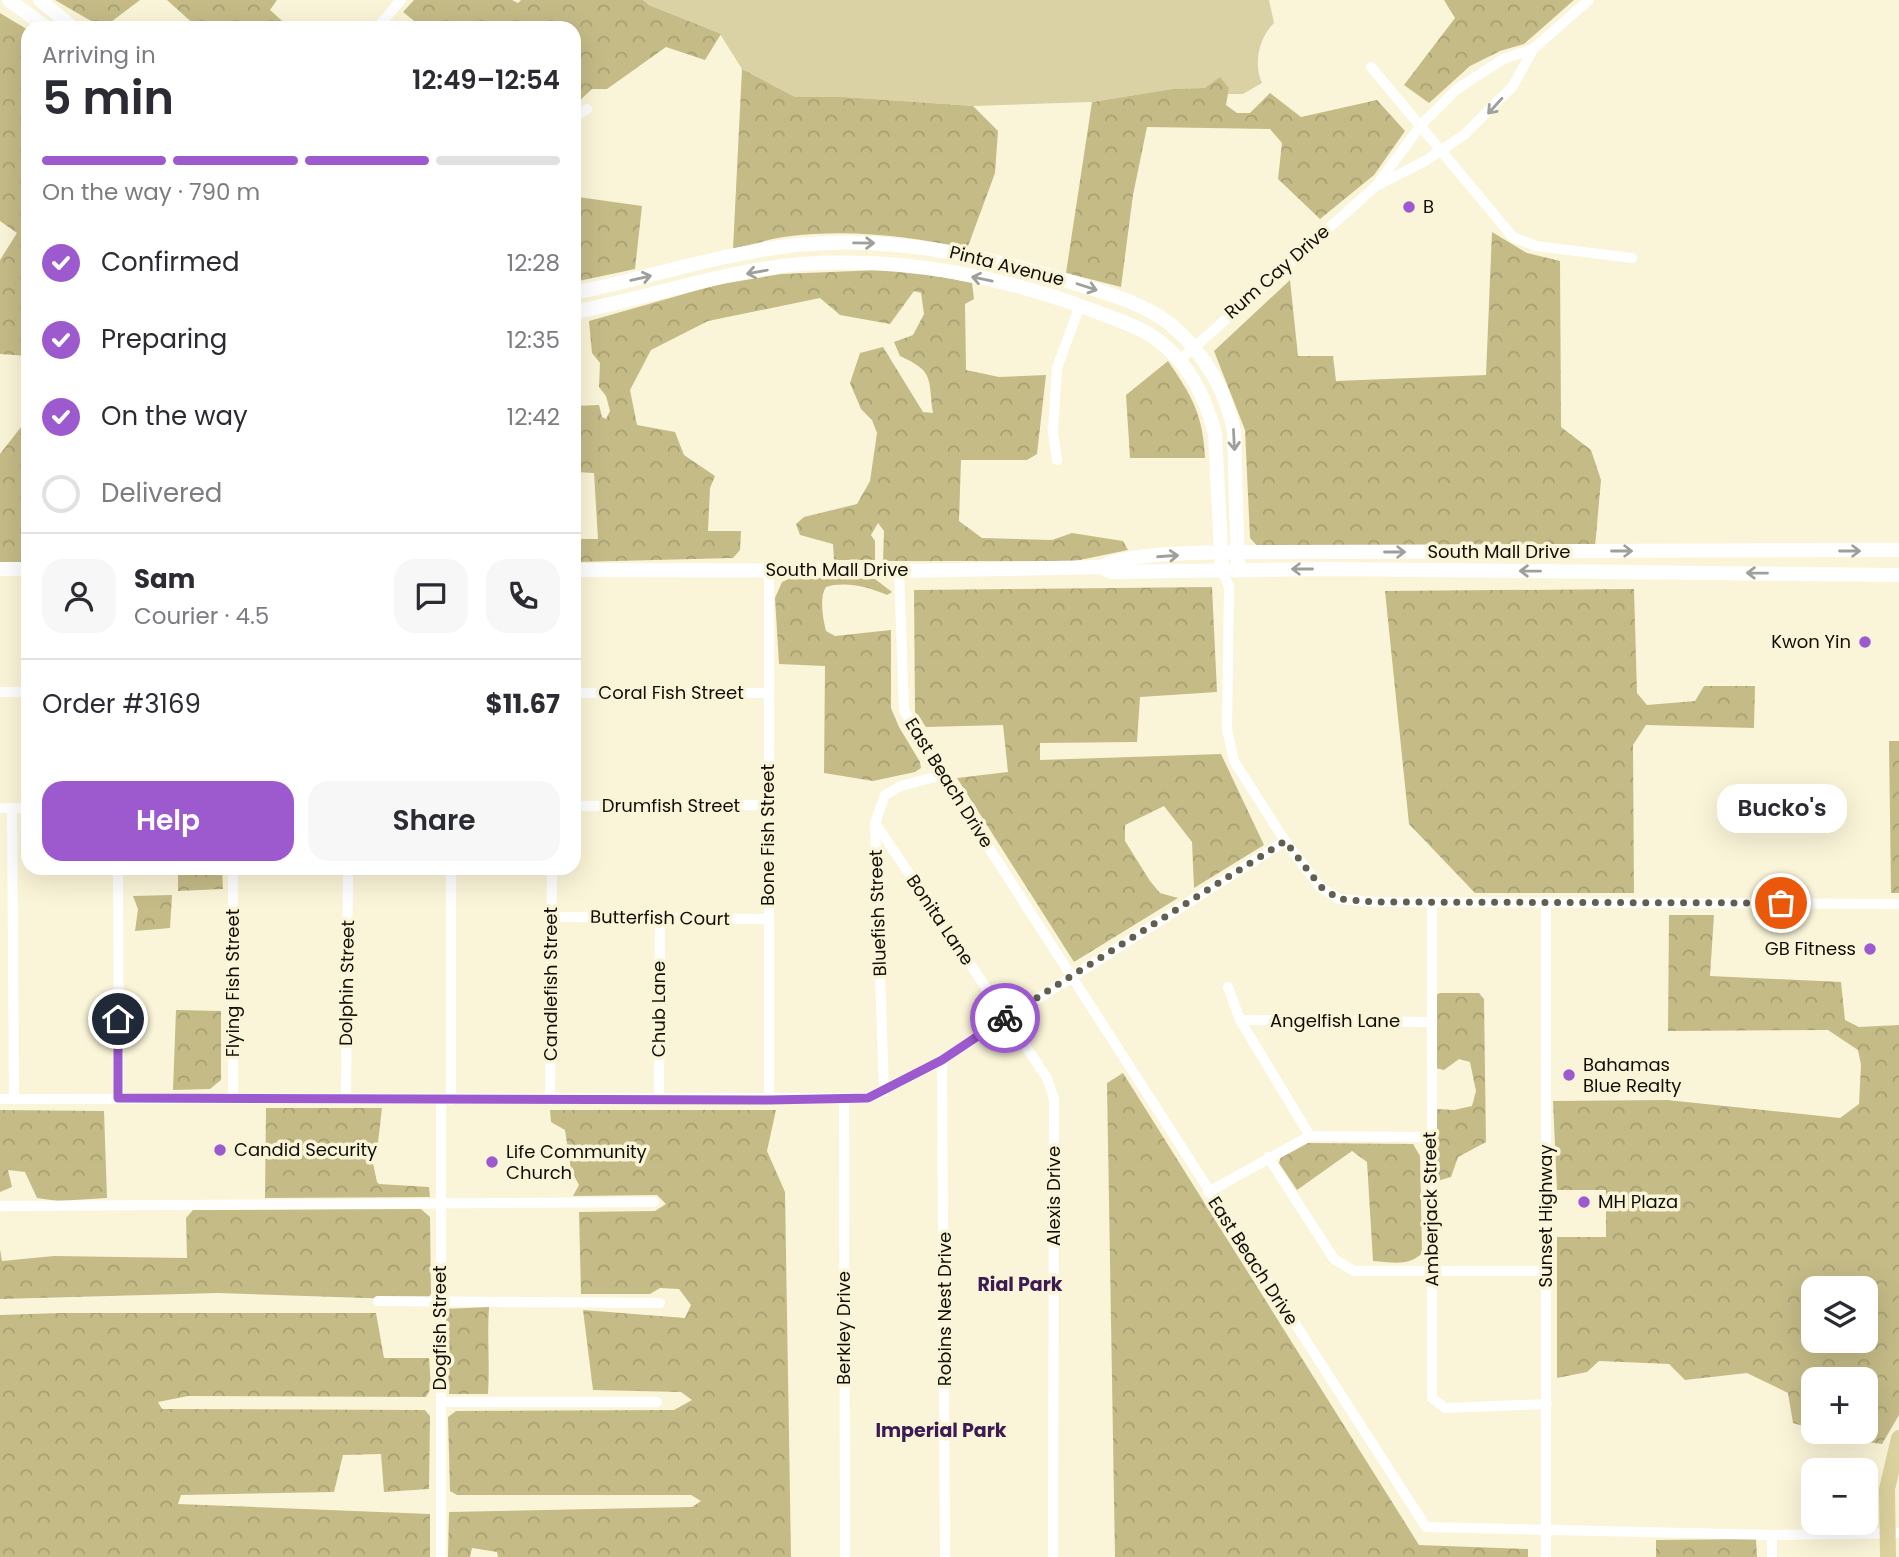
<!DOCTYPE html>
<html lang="en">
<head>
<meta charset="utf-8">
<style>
  :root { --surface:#fff; --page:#f7f7f7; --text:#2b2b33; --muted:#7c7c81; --line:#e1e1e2; --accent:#9d5acf }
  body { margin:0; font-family:Poppins,sans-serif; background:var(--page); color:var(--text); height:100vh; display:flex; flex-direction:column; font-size:26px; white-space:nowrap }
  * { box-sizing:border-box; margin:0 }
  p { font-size:23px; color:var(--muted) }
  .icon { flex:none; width:38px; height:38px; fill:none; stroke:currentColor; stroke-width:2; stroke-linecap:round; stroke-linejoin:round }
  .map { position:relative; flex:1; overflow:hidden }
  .side { position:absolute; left:21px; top:21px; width:560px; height:854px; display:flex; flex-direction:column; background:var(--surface); border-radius:21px; box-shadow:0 7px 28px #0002 }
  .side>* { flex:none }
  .controls { position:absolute; left:1801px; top:1276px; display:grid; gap:14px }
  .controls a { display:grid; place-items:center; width:77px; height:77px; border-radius:14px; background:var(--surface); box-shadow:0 7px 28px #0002; font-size:35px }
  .pin { position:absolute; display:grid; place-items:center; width:60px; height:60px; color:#fff; margin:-30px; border:4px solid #fff; border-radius:50%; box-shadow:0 2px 7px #0007 }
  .courier { position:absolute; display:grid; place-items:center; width:70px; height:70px; margin:-35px; border:5px solid #9d5acf; border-radius:50%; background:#fff; color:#222; box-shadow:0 2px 9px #0007 }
  .bubble { position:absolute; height:49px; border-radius:21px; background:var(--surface); box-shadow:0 7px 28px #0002; font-size:23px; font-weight:600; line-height:49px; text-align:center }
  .overview em { font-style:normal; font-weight:600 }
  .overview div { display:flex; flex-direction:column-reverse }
  .overview { display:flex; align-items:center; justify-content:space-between; height:119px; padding:0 21px }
  h1 { font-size:46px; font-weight:600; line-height:52px }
  .bar { display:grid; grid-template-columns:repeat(4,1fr); gap:10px 7px; align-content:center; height:84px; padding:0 21px }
  .bar i { height:9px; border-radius:5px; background:var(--line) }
  .bar .current { background:var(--accent) }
  .bar p { grid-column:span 4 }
  .line { display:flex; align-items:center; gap:18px; padding:0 21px; border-top:2px solid var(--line) }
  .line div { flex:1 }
  .round { display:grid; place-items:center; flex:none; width:74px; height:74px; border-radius:21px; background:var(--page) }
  ol { padding:0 21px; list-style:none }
  li { display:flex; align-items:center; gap:21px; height:77px }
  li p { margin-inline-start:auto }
  li .icon { padding:7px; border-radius:50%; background:var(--accent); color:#fff; stroke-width:4 }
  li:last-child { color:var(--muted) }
  li i { width:38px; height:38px; border:4px solid var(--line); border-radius:50% }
  .action { display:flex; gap:14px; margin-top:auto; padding:14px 21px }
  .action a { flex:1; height:80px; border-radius:21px; background:var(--accent); color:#fff; font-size:28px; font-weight:600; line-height:80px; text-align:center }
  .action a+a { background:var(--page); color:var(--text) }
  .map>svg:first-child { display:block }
  .grass { fill:#dad2a5 }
  .forest { fill:url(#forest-crowns); fill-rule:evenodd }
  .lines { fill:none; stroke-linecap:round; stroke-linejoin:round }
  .street { stroke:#fff; stroke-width:10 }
  .secondary { stroke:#fff; stroke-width:14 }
  .primary { stroke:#dcd29d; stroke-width:16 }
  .oneway { stroke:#9f9f9b }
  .done { stroke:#625f4f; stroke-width:7; stroke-dasharray:0 12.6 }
  .route { stroke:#9d5acf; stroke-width:9 }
  .poi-dot { fill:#9d5acf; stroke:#faf5d8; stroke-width:2.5 }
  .labels { text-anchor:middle; stroke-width:7; stroke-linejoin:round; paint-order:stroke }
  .poi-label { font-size:18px; fill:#100e05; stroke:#faf5d8; text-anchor:start }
  .street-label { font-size:18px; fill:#100e05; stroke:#faf5d8 }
  .neighbourhood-label { font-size:19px; font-weight:bold; fill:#3c1b53; stroke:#faf5d8 }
</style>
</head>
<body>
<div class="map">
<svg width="1899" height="1557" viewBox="0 0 1899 1557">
  <defs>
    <pattern id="forest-crowns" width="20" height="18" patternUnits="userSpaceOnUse" patternTransform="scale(1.75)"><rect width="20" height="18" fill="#c5bb87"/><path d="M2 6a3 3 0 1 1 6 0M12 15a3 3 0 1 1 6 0" fill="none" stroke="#a8a073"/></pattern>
  </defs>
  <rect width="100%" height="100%" fill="#faf5d8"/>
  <!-- grass -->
  <path class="grass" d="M 643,0 L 1269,0 L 1274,23 C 1259,38 1253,63 1262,83 L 1243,94 L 1228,94 L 1229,88 L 1172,89 L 1092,102 L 973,106 L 845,97 L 795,97 L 742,69 L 720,34 L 649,5 Z"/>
  <!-- forest -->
  <g class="forest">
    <polygon points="55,0 140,0 103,28"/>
    <polygon points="167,0 277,0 270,10 290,28 198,28"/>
    <polygon points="414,0 512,0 518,3 521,0 643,0 649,5 721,34 705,60 666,47 607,89 592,89 574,106 574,28 423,28 403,12"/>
    <polygon points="1444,0 1574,0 1524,44 1500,51 1470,66 1429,103 1404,85 1455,18"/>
    <polygon points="0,13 28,30 28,356 0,354 0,260 17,233 0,221"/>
    <path d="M 742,69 L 795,97 L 845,97 L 973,106 L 998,131 L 995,173 L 967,249 C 911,236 849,229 791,236 C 771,238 752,245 733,249 Z"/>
    <polygon points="1220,77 1229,88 1226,105 1237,113 1250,113 1270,93 1301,117 1377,100 1405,131 1374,175 1320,219 1278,179 1282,143 1270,129 1147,127 1133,195 1121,287 1066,273 1092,102 1172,89 1205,88"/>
    <polygon points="578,197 642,206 635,269 574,282"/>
    <polygon points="1492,232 1527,253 1560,261 1561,427 1591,450 1601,480 1595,547 1259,548 1250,538 1245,430 1214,351 1290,280 1298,356 1333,356 1336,381 1486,375"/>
    <path d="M 905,269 L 972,283 L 974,299 L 965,304 L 966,370 L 999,377 L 1046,375 L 1037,454 L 1027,460 L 961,460 L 959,521 L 982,538 L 1052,540 L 1072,533 L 1123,541 L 1128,550 L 1075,561 L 883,561 L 884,531 L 878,523 L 871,535 L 875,541 L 875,560 L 834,560 L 833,544 L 800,535 L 796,524 L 804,517 L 857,504 L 870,481 L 877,433 L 872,420 L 861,409 L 850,383 L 860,353 L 883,347 L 923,412 L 933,413 C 928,378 935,372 900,356 L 894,342 L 913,335 L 924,314 L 921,293 L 914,291 L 890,324 L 840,315 L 820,298 L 708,321 L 651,350 L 630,390 L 637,425 L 675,432 L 684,455 L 715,476 L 710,488 L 708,531 L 741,531 L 740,550 L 733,558 L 577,562 L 578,539 L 598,539 L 594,473 L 574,472 L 574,428 L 579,428 L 574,406 L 599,405 L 602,417 L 606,419 L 610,411 L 606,396 L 599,387 L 600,363 L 592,353 L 589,321 L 716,285 L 781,274 Z"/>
    <path d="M 1168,361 C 1192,396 1203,415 1205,458 L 1130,458 L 1126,395 Z"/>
    <polygon points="28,418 28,563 0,563 0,454"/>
    <path d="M 795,576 L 875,579 L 892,592 L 887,595 C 868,587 846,581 826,587 C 819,597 823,619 826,631 L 835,636 L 891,630 L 891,708 L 899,727 L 920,762 L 921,768 L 915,772 L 873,781 L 824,773 L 825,666 L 779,664 L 775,598 L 782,582 Z"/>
    <polygon points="1212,587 1217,692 1140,697 1137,742 1040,743 1040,760 1221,754 1264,845 1194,888 1192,842 1164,806 1125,825 1125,841 1150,881 1160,893 1178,898 1074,962 957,778 1008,772 1003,725 926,727 915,712 914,590"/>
    <polygon points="1634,589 1637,693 1647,705 1695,701 1704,686 1755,686 1754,728 1646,725 1633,745 1634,893 1475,893 1409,824 1385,591"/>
    <polygon points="1889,741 1899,741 1899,893 1891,893"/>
    <polygon points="178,868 222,868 223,889 178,891"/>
    <polygon points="172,895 170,928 135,931 138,909 133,896"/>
    <path d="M 1669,915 L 1714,915 L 1710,976 L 1841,982 L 1845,1020 L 1859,1027 L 1899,1025 L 1899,1415 L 1882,1444 L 1838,1438 L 1819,1432 L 1866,1432 L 1866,1379 L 1813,1379 L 1813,1429 L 1793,1423 L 1788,1393 L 1747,1373 L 1685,1380 L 1669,1364 L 1599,1361 L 1587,1372 L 1557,1378 L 1557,1237 L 1606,1237 L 1606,1190 L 1557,1190 L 1553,1101 L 1667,1100 L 1840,1118 L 1859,1104 L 1861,1065 L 1858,1050 L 1828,1030 L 1668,1031 ZM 1813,1288 L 1866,1288 L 1866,1340 L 1813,1340 Z"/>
    <polygon points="1440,993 1479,993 1484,999 1486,1142 1458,1157 1451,1177 1437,1181 1437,1109 1454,1110 1472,1106 1476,1091 1470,1062 1459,1059 1444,1070 1436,1068 1435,995"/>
    <polygon points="176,1010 221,1011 221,1080 210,1089 173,1090"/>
    <polygon points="1123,1073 1419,1545 1528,1549 1528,1557 1115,1557 1107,1083"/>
    <polygon points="266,1108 382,1108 377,1151 372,1159 377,1182 379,1184 429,1187 430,1197 265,1198"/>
    <polygon points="0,1110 104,1111 107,1198 58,1201 37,1198 25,1172 8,1170 12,1187 0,1192"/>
    <polygon points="550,1110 776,1110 767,1151 785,1192 791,1557 498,1557 497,1552 472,1548 470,1557 448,1557 449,1512 692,1507 701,1501 691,1495 457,1495 450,1491 448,1417 456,1411 674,1410 692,1400 681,1392 593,1390 583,1310 685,1318 691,1305 679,1289 660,1288 650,1294 581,1294 579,1212 655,1211 666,1204 657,1195 573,1196 579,1185 571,1170 565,1130 551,1122"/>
    <path d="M 1307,1143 L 1413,1144 L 1420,1156 L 1422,1253 C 1409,1267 1390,1262 1373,1261 L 1367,1162 L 1352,1151 L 1297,1190 L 1279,1163 L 1282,1153 Z"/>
    <polygon points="421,1209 430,1217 431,1294 426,1300 218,1293 0,1299 0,1249 2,1261 54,1256 187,1258 186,1218 193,1210"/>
    <path d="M 489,1307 C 487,1337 490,1364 488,1394 L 449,1394 L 445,1309 Z"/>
    <polygon points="61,1313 376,1313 384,1358 429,1358 431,1388 426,1397 188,1396 158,1402 162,1409 425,1410 430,1416 429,1489 384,1492 381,1454 343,1455 334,1492 181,1495 178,1504 430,1514 430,1557 0,1557 0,1315"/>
    <polygon points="1756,1539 1757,1557 1656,1557 1656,1540"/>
  </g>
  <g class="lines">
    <!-- street -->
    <g class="street">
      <polyline points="377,28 401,0"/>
      <polyline points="1371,67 1513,237 1536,246 1632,258"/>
      <polyline points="574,117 587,109"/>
      <polyline points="1380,184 1425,161 1464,135 1513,86 1533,49 1589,0"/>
      <polyline points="1180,360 1376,186 1422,124 1457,89 1503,59 1533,49"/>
      <polyline points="1057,460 1053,432 1057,368 1080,305"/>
      <polyline points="1222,570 1229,587 1227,729 1234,761 1285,841 1320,887 1339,899 1375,902 1899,904"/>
      <polyline points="899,571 904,710 942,775 1426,1527 1772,1535 1899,1533"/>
      <polyline points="0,692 28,692"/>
      <polyline points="574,693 769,693"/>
      <polyline points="574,806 768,805"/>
      <polyline points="0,808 28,808"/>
      <polyline points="12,808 14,1099"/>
      <polyline points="875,823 1047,1078 1054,1099 1053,1557"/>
      <polyline points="118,868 119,1098"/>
      <polyline points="233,868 233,1099"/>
      <polyline points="451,868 451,1100"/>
      <polyline points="1432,902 1432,1398 1445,1408 1547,1404"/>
      <polyline points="1546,902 1546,1557"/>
      <polyline points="552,917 768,919"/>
      <polyline points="1228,987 1240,1020 1310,1136"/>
      <polyline points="1240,1020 1431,1022"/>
      <polyline points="942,1060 945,1557"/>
      <polyline points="884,1092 875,823 885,795 901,786 942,775"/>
      <polyline points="346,1097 348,868"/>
      <polyline points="0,1099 868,1098 942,1060 1285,841"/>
      <polyline points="659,1099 660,919"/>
      <polyline points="441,1100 441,1557"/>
      <polyline points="550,1100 552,868"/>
      <polyline points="769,1100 769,570"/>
      <polyline points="844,1100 845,1557"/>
      <polyline points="1268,1157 1334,1259 1354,1271 1546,1271"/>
      <polyline points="1208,1192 1310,1136 1430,1137"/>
      <polyline points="0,1206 654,1202"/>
      <polyline points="378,1301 660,1303"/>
      <polyline points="441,1402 657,1402"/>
      <polyline points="1772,1557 1772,1535"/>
    </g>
    <!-- secondary -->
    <g class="secondary">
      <polyline points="9,0 47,28"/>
      <polyline points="40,0 73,28"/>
      <path d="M 574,293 C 648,278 722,253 797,245 C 890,235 979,255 1068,281 C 1102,292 1142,302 1170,324 C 1203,351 1226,390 1234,431 L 1238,569"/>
      <path d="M 574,312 C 649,298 725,270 802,264 C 902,257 1004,276 1097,312 C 1118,320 1141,327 1159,341 C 1189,364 1206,398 1215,434 L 1222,570"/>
      <path d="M 1101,567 C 1128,552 1204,553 1238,552 L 1899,550"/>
      <polyline points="0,569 28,569"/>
      <polyline points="574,570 899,571 1101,567 1111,572 1329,569 1899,575"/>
    </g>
    <!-- primary -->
    <polyline class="primary" points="1888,1557 1887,1489 1899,1438"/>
  </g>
  <!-- one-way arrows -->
  <defs><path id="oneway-shaft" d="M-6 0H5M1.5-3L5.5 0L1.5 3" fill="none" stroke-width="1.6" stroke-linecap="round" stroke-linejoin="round" transform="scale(1.75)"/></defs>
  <g class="oneway">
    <use href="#oneway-shaft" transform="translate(1495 106) rotate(132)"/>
    <use href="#oneway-shaft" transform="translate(864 243) rotate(1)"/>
    <use href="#oneway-shaft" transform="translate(757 272) rotate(170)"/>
    <use href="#oneway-shaft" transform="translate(641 278) rotate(-13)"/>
    <use href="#oneway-shaft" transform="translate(982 279) rotate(-168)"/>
    <use href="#oneway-shaft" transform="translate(1087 287) rotate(18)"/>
    <use href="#oneway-shaft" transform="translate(1234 440) rotate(87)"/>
    <use href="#oneway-shaft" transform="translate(1622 551)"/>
    <use href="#oneway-shaft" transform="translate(1850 551)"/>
    <use href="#oneway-shaft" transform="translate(1395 552)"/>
    <use href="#oneway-shaft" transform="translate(1168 556) rotate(-4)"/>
    <use href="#oneway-shaft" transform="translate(1302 569) rotate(180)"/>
    <use href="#oneway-shaft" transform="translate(1530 571) rotate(-179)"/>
    <use href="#oneway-shaft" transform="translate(1757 573) rotate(-179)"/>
  </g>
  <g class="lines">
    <!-- done -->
    <polyline class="done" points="1005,1018 1285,841 1321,887 1339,899 1375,902 1781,903"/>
    <!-- route -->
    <polyline class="route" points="118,1019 118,1098 769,1100 868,1098 942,1060 1005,1018"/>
  </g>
  <!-- markers -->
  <g class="poi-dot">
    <circle cx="1409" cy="207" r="7"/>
    <circle cx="1865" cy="642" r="7"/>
    <circle cx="1870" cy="949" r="7"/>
    <circle cx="1569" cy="1075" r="7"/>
    <circle cx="220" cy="1150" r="7"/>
    <circle cx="492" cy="1162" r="7"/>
    <circle cx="1584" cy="1202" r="7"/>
  </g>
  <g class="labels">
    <!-- poi labels -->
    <g class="poi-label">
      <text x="1423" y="213">B</text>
      <text x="1851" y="648" text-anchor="end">Kwon Yin</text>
      <text x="1856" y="955" text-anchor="end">GB Fitness</text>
      <text x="1583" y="1071">Bahamas<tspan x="1583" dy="21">Blue Realty</tspan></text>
      <text x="234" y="1156">Candid Security</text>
      <text x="506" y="1158">Life Community<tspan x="506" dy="21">Church</tspan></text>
      <text x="1598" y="1208">MH Plaza</text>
    </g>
    <!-- street labels -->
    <g class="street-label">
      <text transform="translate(1007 266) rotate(14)" y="6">Pinta Avenue</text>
      <text transform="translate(1277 272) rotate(-41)" y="6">Rum Cay Drive</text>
      <text x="1499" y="558">South Mall Drive</text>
      <text x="837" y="576">South Mall Drive</text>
      <text x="671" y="699">Coral Fish Street</text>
      <text transform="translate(949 783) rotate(58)" y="6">East Beach Drive</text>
      <text x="671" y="812">Drumfish Street</text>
      <text transform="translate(768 835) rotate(-90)" y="6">Bone Fish Street</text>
      <text transform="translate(878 913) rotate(-92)" y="6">Bluefish Street</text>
      <text transform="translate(660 918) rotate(1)" y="6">Butterfish Court</text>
      <text transform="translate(940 920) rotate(56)" y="6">Bonita Lane</text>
      <text transform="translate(233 983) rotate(-90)" y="6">Flying Fish Street</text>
      <text transform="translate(347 983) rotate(-89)" y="6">Dolphin Street</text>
      <text transform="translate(551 984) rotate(-90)" y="6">Candlefish Street</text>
      <text transform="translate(659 1009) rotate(-90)" y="6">Chub Lane</text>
      <text x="1335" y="1027">Angelfish Lane</text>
      <text transform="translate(1054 1196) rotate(-90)" y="6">Alexis Drive</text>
      <text transform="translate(1431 1209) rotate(-91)" y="6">Amberjack Street</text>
      <text transform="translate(1546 1216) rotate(-90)" y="6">Sunset Highway</text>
      <text transform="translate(1253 1261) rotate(57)" y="6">East Beach Drive</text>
      <text transform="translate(945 1309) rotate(-90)" y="6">Robins Nest Drive</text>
      <text transform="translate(440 1328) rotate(-90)" y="6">Dogfish Street</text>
      <text transform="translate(844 1328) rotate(-90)" y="6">Berkley Drive</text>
    </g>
    <!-- neighbourhood labels -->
    <g class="neighbourhood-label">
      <text x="1020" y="1291">Rial Park</text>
      <text x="941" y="1437">Imperial Park</text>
    </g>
  </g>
</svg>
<div class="controls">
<a><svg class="icon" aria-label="layers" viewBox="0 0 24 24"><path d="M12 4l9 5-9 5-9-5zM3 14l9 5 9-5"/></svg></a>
<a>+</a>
<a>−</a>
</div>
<div class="pin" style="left:1781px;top:903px;background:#ea580c"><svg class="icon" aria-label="bag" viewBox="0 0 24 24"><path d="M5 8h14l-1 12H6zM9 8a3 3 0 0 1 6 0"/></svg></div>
<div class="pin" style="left:118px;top:1019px;background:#1f2937"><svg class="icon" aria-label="home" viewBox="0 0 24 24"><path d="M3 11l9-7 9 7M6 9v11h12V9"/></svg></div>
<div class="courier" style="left:1005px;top:1018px"><svg class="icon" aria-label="bike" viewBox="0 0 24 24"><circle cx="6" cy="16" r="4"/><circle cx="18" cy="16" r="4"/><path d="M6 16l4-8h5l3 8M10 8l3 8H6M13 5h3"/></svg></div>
<div class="bubble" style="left:1717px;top:784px;width:130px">Bucko's</div>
<section class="side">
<div class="overview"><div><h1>5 min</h1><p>Arriving in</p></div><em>12:49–12:54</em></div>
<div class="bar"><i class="current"></i><i class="current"></i><i class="current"></i><i></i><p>On the way · 790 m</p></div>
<ol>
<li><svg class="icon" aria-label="check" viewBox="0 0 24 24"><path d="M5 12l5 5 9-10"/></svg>Confirmed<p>12:28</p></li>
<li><svg class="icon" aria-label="check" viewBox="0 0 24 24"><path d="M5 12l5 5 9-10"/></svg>Preparing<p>12:35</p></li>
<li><svg class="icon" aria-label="check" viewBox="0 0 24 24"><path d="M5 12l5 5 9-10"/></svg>On the way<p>12:42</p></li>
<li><i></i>Delivered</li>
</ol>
<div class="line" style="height:126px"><a class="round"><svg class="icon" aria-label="person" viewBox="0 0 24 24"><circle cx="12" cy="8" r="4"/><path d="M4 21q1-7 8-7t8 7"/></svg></a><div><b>Sam</b><p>Courier · 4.5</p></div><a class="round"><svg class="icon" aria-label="chat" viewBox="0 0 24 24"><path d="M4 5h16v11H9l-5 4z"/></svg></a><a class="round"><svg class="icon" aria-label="phone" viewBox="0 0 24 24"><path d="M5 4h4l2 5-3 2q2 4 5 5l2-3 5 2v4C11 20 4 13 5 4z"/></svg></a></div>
<div class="line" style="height:91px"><div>Order #3169</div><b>$11.67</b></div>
<div class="action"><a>Help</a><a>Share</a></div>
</section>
</div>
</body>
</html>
